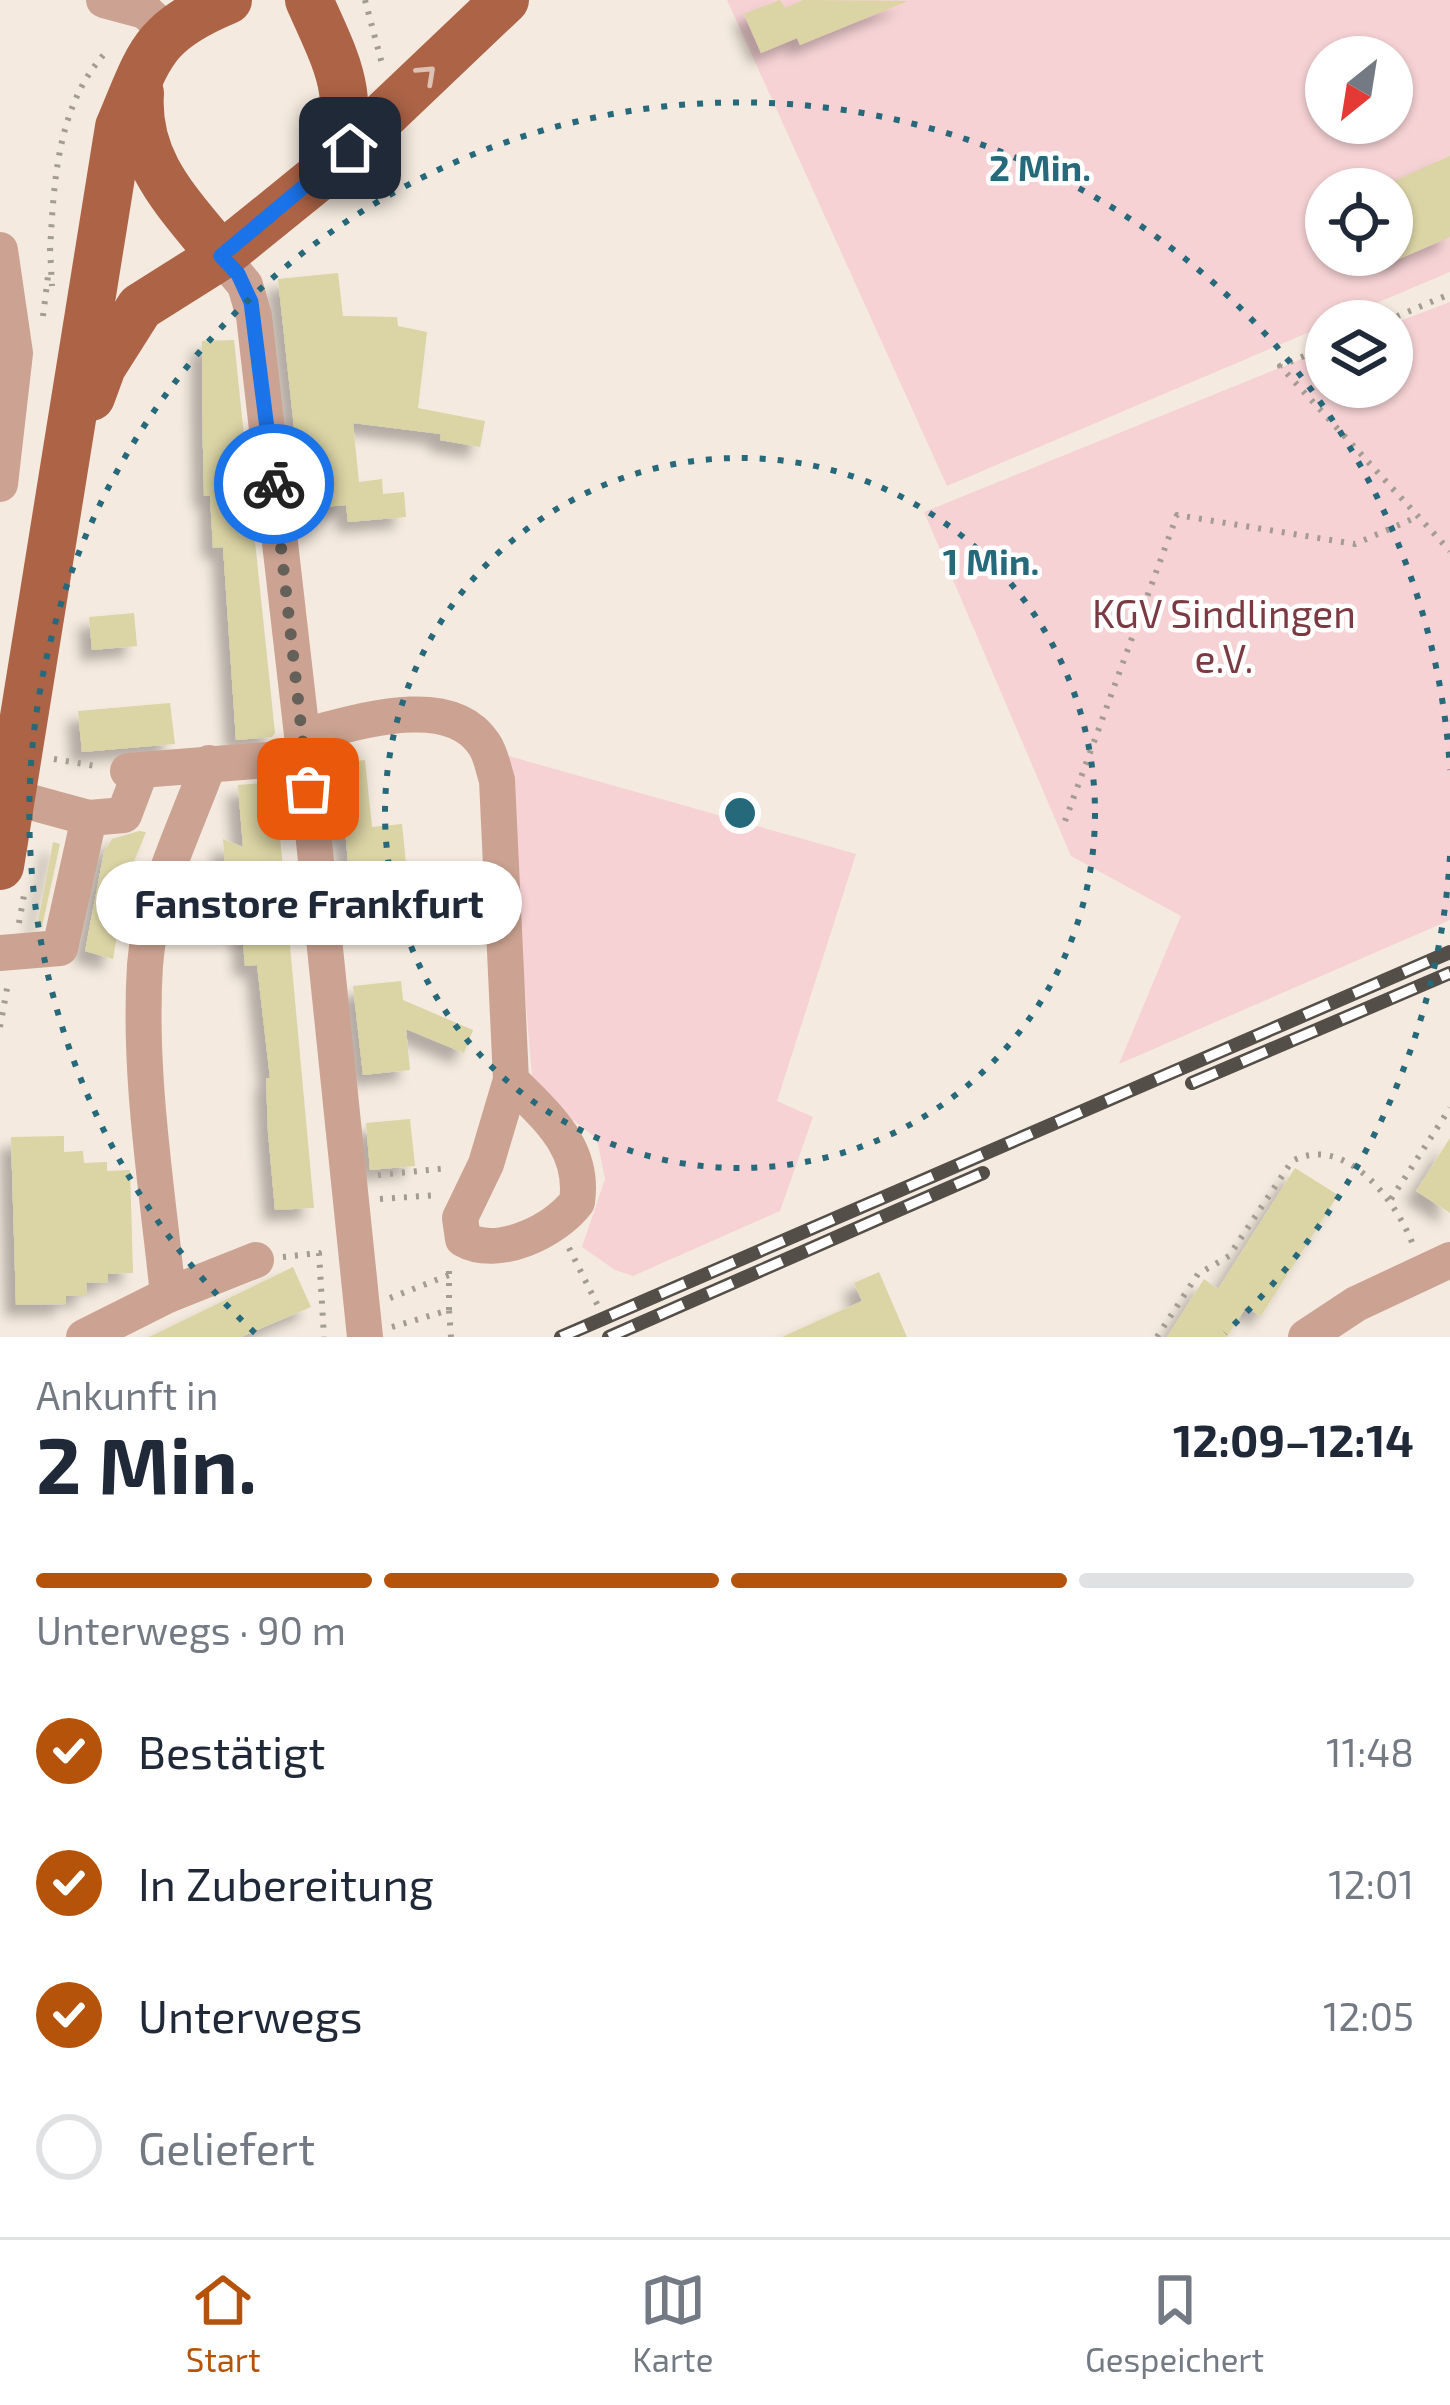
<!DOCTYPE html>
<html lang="de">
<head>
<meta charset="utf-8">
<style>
  :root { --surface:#fff; --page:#f2f2f3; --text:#1f2937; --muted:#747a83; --line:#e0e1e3; --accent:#b45309 }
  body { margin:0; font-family:"Exo 2",sans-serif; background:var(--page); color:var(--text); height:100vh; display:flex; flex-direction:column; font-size:45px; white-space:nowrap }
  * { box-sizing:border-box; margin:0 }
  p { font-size:39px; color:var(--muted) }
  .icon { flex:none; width:66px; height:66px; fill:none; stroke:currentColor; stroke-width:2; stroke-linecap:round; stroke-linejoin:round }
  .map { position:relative; height:1337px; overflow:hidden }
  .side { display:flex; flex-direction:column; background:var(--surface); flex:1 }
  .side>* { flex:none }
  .needle { width:78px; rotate:210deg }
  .tools { position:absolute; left:1305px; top:36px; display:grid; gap:24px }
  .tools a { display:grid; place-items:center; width:108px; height:108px; border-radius:50%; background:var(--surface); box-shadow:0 3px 9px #0004; font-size:60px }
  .pin { position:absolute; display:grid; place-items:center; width:102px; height:102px; color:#fff; margin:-51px; border-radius:24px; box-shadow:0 6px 18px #0006 }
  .courier { position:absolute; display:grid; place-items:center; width:120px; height:120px; margin:-60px; border:9px solid #1a73e8; border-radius:50%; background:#fff; color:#222; box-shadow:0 3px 15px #0007 }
  .bubble { position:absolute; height:84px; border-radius:42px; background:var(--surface); box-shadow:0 3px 9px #0004; font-size:39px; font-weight:700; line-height:84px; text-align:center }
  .overview em { font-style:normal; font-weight:700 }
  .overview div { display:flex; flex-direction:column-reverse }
  .overview { display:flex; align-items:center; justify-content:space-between; height:204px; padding:0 36px }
  h1 { font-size:78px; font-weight:700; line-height:90px }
  .bar { display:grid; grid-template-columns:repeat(4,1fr); gap:18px 12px; align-content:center; height:144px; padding:0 36px }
  .bar i { height:15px; border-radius:9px; background:var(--line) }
  .bar .on { background:var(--accent) }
  .bar p { grid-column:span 4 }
  ol { padding:0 36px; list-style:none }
  li { display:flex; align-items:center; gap:36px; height:132px }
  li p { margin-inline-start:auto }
  li .icon { padding:12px; border-radius:50%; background:var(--accent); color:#fff; stroke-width:4 }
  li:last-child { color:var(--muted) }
  li i { width:66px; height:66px; border:6px solid var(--line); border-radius:50% }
  .dock { display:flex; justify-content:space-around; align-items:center; height:168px; border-top:3px solid var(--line); background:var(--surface); font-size:33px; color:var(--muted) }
  .dock a { display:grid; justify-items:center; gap:6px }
  .dock .on { color:var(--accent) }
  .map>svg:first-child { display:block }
  .green { fill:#f6d2d4; fill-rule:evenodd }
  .building { fill:#dbd4a5; filter:url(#shadow) }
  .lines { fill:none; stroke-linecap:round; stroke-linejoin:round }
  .path { stroke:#a39c93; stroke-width:6; stroke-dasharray:3 9; stroke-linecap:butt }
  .minor { stroke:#cca392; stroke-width:36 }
  .major { stroke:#ac6346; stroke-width:48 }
  .rail-casing { stroke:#534e48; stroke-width:14 }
  .rail { stroke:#fff; stroke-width:9; stroke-dasharray:27; stroke-linecap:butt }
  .oneway { stroke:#dec1b5 }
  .done { stroke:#66605a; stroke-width:12; stroke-dasharray:0 21.6 }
  .route { stroke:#1a73e8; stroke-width:15 }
  .ring { fill:none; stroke:#25697b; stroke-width:6; stroke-dasharray:6 12 }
  .labels { text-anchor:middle; stroke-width:9; stroke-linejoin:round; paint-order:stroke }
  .park-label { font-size:39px; fill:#7b3942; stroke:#fff }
  .centre { fill:#25697b; stroke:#fff; stroke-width:6 }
  .ring-label { font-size:36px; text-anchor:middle; font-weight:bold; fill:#25697b; stroke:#fff; stroke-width:9; stroke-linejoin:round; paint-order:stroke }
</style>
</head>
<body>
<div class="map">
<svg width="1450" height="1337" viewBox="0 0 1450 1337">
  <defs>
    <filter id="shadow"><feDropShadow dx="-11" dy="11" stdDeviation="6" flood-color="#0004"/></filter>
  </defs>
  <rect width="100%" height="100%" fill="#f4eadf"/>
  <!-- green -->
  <g class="green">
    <path d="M 727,0 L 1450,0 L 1450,272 L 1334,321 L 1326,321 L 1326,325 L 947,486 ZM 1326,57 L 1392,57 L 1392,123 L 1326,123 ZM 1326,189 L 1392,189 L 1392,255 L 1326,255 Z"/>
    <polygon points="1450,302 1450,920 1119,1064 1181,916 1071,856 924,512 1326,349 1326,387 1392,387 1392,324"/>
    <polygon points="505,755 856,854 777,1101 813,1117 780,1211 633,1276 615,1270 582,1247 605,1179 597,1139 533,1088"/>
  </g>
  <!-- building -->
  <g class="building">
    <polygon points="780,0 785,8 803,0 908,1 800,45 797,38 761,53 744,14"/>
    <polygon points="1450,156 1450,237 1392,262 1392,182"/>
    <polygon points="338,273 343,316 397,317 398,326 427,332 418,408 485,421 480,447 440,440 441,434 353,423 359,482 382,479 383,494 404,492 406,517 348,522 346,505 312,508 305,436 295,437 278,279"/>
    <polygon points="234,340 275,733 272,737 236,740 223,547 213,548 210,496 204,496 202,404 202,341"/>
    <polygon points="134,613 137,646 92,650 89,617"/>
    <polygon points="170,703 175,744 82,752 78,711"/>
    <polygon points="365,760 372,827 402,824 410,903 352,908 345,829 335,830 328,764"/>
    <polygon points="275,782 314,1208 275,1210 268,1132 266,1078 270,1078 257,965 245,966 241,920 230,921 223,839 243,847 238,785"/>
    <polygon points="139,831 146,832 126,881 113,959 85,951 104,852 112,839"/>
    <polygon points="53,842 60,844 42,927 37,927"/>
    <polygon points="401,981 403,1000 473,1030 464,1053 406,1029 410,1070 363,1075 353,986"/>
    <polygon points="410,1119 415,1166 370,1170 366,1123"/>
    <polygon points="64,1136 64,1152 83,1151 84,1163 107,1162 107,1171 130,1170 133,1273 108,1274 108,1282 86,1283 87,1296 66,1296 66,1304 16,1305 11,1137"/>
    <polygon points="1450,1138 1450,1213 1416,1191"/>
    <polygon points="1295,1168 1338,1195 1261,1316 1246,1307 1227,1337 1167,1337 1204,1279 1218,1289"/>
    <polygon points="293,1267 311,1307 241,1337 149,1337"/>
    <polygon points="879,1272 907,1337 782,1337 862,1301 854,1283"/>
  </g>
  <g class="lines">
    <!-- path -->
    <g class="path">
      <polyline points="365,0 382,64"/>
      <polyline points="50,248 52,286"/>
      <path d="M 50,251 C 54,181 57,103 108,50"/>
      <polyline points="43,316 48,276"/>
      <polyline points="1386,321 1450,294"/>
      <polyline points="1326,347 1280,366 1450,551"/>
      <polyline points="54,759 101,767"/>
      <polyline points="1065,821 1177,515 1355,544 1417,517"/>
      <polyline points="19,923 24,895"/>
      <polyline points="0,1027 8,983"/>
      <polyline points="378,1175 449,1168"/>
      <polyline points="380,1199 439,1195"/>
      <polyline points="1391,1199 1450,1108"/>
      <polyline points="569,1248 601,1312"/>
      <polyline points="283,1257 319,1253 324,1337"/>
      <polyline points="390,1298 449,1275"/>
      <polyline points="449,1310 449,1266"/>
      <polyline points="392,1327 449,1310 451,1337"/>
      <path d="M 1157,1337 L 1198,1274 L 1229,1256 L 1292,1161 C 1346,1133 1397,1202 1413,1245"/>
    </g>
    <!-- minor -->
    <g class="minor">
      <polyline points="104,0 145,11 167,32"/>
      <polyline points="0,250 15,353 0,484"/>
      <polyline points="221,256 245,285 254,316 312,822 365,1337"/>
      <path d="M 303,736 C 352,724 449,690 484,744 C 491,754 493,768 497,780 L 511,1080 L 486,1164 L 460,1218 L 463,1239 C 498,1259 555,1231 577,1202 C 585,1146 545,1116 511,1080"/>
      <polyline points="128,771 305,757"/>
      <polyline points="89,818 124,815 141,770"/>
      <polyline points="0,953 60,948 89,818 12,797"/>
      <path d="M 168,1295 C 157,1187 138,1074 145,965 C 150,896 186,827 209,763"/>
      <polyline points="84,1337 168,1295 256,1260"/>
      <polyline points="1306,1337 1356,1304 1450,1260"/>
    </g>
    <!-- major -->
    <g class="major">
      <path d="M 309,0 C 335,60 363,103 327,166"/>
      <path d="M 140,93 C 135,163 180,204 221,256"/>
      <polyline points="91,397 102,367 140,307 221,256 321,175 505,0"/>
      <path d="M 0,866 L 119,127 C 150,54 151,32 228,0"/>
    </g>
    <!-- rail casing -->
    <g class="rail-casing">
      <g id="rail">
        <polyline points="1192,1083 1450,973"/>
        <polyline points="561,1337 1450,952"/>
        <polyline points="609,1337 983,1173"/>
      </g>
    </g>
    <!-- rail -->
    <use href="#rail" class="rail"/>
  </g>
  <!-- one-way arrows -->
  <defs><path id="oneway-chevron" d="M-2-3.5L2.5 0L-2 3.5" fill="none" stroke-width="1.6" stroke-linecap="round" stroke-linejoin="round" transform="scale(3)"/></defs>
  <use class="oneway" href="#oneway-chevron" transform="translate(427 74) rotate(-43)"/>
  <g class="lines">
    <!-- done -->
    <polyline class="done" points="274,484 308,789"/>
    <!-- route -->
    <polyline class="route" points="274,484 251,302 238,274 221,256 350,148"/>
  </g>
  <!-- distance rings -->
  <g class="ring">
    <circle cx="740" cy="813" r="355"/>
    <path d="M1450 856A711 711 0 0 1 1225 1333M255 1333A711 711 0 1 1 1450 770"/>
  </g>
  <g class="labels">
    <!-- park labels -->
    <g class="park-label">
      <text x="1224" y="628">KGV Sindlingen<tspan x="1224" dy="45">e.V.</tspan></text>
    </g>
  </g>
  <circle cx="740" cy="813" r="18" class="centre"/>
  <g class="ring-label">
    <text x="1040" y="181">2 Min.</text>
    <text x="991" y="575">1 Min.</text>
  </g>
</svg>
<div class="tools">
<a><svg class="needle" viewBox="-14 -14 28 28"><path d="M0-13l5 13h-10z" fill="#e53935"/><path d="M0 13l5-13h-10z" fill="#747a83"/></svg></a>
<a><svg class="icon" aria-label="locate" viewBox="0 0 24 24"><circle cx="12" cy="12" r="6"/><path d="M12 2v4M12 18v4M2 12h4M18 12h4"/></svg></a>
<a><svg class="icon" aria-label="layers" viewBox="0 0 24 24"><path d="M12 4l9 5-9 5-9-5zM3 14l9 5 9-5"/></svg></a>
</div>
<div class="pin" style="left:308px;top:789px;background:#ea580c"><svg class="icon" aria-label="bag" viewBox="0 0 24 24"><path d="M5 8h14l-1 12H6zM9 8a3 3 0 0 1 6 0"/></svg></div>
<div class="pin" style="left:350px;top:148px;background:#1f2937"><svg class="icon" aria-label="home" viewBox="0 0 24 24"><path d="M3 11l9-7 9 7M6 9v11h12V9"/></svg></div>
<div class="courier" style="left:274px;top:484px"><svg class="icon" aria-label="bike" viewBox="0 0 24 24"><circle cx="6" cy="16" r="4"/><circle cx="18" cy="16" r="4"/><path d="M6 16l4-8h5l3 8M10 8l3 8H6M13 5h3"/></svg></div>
<div class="bubble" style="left:96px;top:861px;width:426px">Fanstore Frankfurt</div>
</div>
<section class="side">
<div class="overview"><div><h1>2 Min.</h1><p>Ankunft in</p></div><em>12:09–12:14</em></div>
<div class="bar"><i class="on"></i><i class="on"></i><i class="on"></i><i></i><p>Unterwegs · 90 m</p></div>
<ol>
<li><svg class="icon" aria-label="check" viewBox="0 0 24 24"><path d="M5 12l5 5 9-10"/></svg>Bestätigt<p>11:48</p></li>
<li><svg class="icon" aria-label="check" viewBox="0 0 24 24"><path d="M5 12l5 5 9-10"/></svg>In Zubereitung<p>12:01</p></li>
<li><svg class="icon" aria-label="check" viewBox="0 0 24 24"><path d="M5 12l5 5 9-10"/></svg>Unterwegs<p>12:05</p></li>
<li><i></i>Geliefert</li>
</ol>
</section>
<nav class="dock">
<a class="on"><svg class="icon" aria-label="home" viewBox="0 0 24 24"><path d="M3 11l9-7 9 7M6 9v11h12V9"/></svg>Start</a>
<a><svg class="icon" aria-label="map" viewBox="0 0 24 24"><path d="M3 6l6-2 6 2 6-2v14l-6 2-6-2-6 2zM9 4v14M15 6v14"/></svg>Karte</a>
<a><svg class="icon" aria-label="saved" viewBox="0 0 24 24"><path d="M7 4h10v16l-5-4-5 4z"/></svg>Gespeichert</a>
</nav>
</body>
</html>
